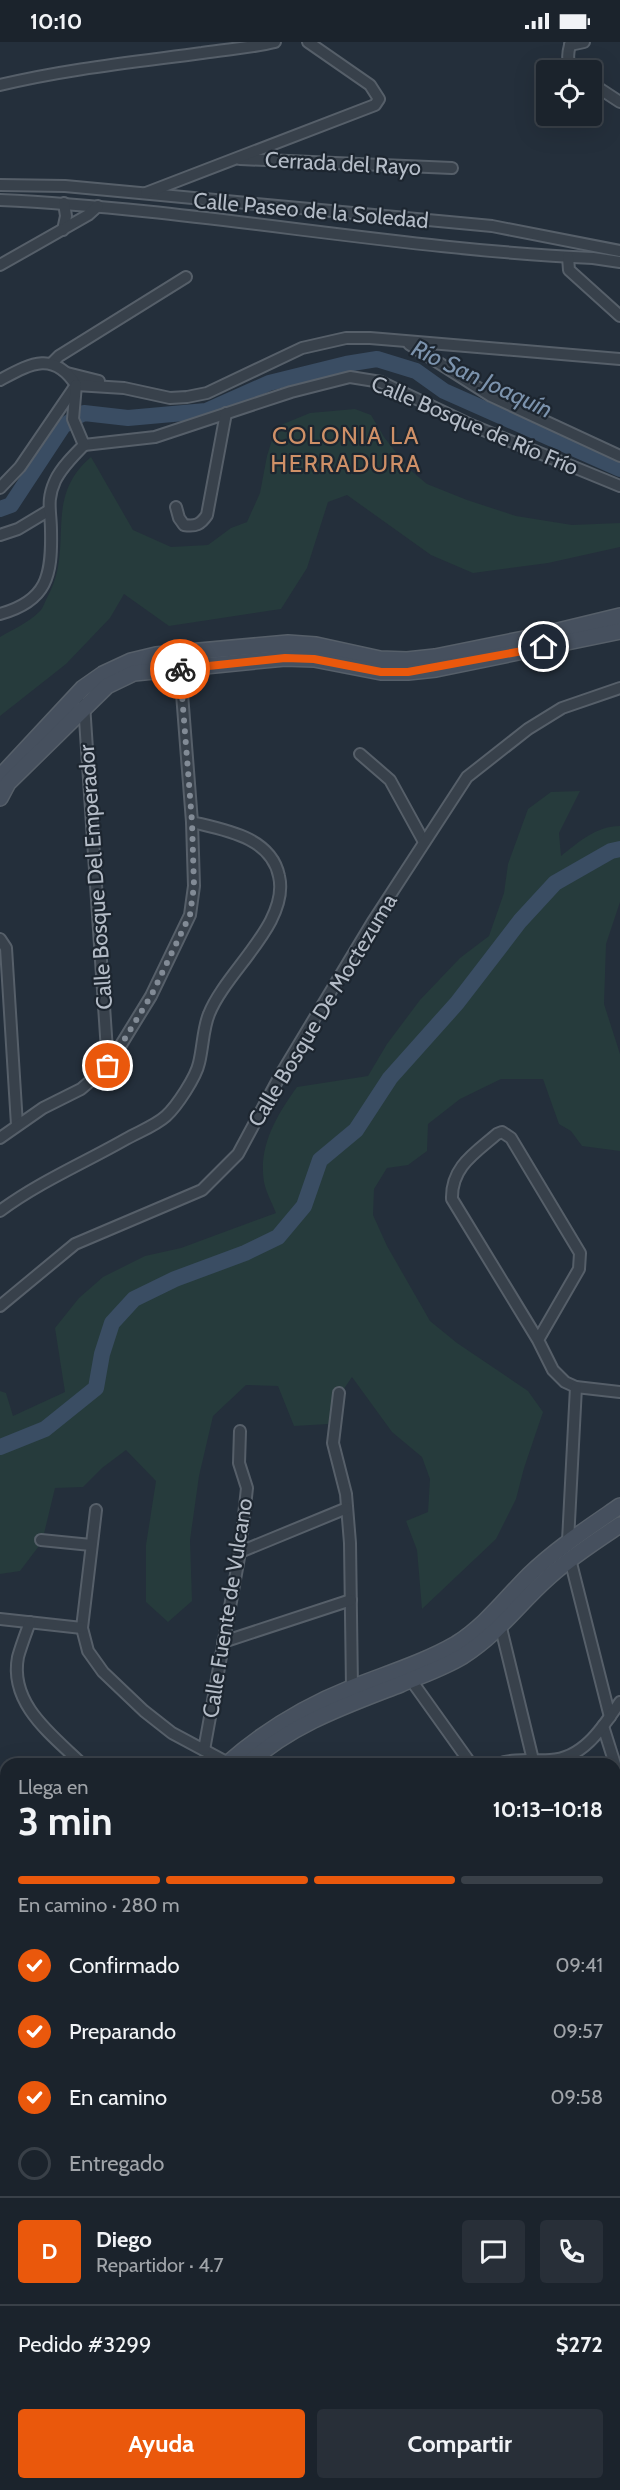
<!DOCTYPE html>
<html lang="es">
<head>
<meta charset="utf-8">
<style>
  :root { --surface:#1b232c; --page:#282f38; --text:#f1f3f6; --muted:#a0a4a9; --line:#394048; --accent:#ea580c }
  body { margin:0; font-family:Cabin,sans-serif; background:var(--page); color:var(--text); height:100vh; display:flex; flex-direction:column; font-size:22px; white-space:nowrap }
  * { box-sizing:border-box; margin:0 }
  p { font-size:20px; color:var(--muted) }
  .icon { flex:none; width:33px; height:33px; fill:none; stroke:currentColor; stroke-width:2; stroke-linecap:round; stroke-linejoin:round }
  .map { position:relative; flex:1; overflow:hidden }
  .side { position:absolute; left:0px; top:1716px; width:621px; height:732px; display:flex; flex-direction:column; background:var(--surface); border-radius:18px 18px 0 0; box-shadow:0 6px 24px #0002,0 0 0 2px var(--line) }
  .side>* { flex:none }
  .buttons { position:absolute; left:536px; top:18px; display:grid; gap:12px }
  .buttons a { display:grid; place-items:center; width:66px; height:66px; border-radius:6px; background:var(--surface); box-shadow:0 6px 24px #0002,0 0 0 2px var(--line); font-size:30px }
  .pin { position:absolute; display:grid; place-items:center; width:51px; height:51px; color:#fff; margin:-26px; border:3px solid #fff; border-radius:50%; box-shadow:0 2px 6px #0007 }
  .courier { position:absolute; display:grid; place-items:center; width:60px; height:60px; margin:-30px; border:4px solid #ea580c; border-radius:50%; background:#fff; color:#222; box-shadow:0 2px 8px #0007 }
  .head em { font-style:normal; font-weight:700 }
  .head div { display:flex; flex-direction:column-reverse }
  .head { display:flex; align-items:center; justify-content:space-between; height:102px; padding:0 18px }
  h1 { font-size:39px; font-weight:700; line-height:45px }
  .bar { display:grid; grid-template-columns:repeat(4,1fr); gap:9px 6px; align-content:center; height:72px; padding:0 18px }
  .bar i { height:8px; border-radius:4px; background:var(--line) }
  .bar .current { background:var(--accent) }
  .bar p { grid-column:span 4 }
  .line { display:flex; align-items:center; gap:15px; padding:0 18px; border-top:2px solid var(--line) }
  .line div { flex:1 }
  .round { display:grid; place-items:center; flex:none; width:63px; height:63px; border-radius:6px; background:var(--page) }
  ol { padding:0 18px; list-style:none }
  li { display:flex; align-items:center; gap:18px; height:66px }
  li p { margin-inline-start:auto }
  li .icon { padding:6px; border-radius:50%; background:var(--accent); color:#fff; stroke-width:4 }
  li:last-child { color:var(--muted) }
  li i { width:33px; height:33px; border:3px solid var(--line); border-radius:50% }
  .button { display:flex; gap:12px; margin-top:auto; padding:12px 18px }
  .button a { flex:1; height:69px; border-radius:6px; background:var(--accent); color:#fff; font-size:24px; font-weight:700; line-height:69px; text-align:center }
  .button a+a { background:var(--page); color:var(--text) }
  .status { display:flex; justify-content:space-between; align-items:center; height:42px; padding:0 30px; background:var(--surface); direction:ltr }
  .status svg { height:16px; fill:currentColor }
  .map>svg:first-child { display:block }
  .green { fill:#263b3c }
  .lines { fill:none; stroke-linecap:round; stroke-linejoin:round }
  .river { stroke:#3a4d63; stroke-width:16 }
  .minor-casing { stroke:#565f69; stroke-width:14 }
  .tertiary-casing { stroke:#565f69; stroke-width:15 }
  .secondary-casing { stroke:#565f69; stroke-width:18 }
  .minor { stroke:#38414b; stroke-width:10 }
  .tertiary { stroke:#38414b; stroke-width:12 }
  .secondary { stroke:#46505e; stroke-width:15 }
  .done { stroke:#828b96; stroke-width:6; stroke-dasharray:0 10.8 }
  .route { stroke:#ea580c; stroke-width:8 }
  .labels { text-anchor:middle; stroke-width:4.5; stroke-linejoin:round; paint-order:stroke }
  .street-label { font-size:22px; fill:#b4bcc7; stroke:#1d2630 }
  .water-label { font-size:24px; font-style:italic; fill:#7c93ad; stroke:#1d2630 }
  .neighbourhood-label { font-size:24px; letter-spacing:1.5px; fill:#cf9067; stroke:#1d2630 }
</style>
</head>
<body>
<div class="status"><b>10:10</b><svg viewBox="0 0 49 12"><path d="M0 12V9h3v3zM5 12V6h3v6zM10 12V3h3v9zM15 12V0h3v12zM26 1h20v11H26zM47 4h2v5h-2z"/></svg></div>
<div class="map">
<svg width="620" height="2448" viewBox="0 0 620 2448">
  <rect width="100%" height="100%" fill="#242f3b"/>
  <!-- green -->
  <g class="green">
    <path d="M 355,367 L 371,373 L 384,395 L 409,427 L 427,442 L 467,458 L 516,474 L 572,483 L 620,481 L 620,505 L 548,521 L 473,531 L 431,513 L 347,453 L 328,460 L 307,526 L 281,567 L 169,584 L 124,552 L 110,576 L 66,622 L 0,674 L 0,595 C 12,588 29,580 39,570 C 43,567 45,559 48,554 C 75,504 42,457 91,415 L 133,488 L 171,505 L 208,503 L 231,486 L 247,480 L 260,451 L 267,414 L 276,385 L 310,371 Z"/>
    <path d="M 580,749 L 559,791 L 561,814 C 579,800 596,784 620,784 L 620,860 L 606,902 L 604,962 L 620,1012 L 620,1109 L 582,1104 L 571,1089 L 559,1082 L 543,1037 L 501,1037 L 460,1057 L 428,1082 L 427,1109 L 408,1123 L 387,1126 L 374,1147 L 373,1173 L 387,1204 L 430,1279 L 457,1301 L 528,1349 L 543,1370 L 524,1426 L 516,1457 L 496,1497 L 422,1567 L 417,1508 L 406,1479 L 428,1470 L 430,1437 L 422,1415 L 392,1390 L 352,1335 L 337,1357 L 328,1382 L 294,1384 L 278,1344 L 246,1343 L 213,1374 L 199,1434 L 190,1498 L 192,1559 L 168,1580 L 146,1560 L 146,1503 L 156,1439 L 126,1408 L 102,1426 L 83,1445 L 55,1446 L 42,1500 L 20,1529 L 0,1532 L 0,1349 L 6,1351 L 13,1374 L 65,1350 L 55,1286 L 79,1256 L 103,1235 L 145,1214 L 181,1206 L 276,1171 C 272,1161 266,1150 264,1140 C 258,1104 277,1073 297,1045 L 368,1034 L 387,1002 L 420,958 L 460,916 L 489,894 L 504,851 L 508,822 L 528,767 L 551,750 Z"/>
    <polygon points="6,1735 6,1798 0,1801 0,1737"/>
    <polygon points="615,2419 620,2426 620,2448 564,2448 562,2442 615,2442"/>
  </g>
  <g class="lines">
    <!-- river -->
    <g class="river">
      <polyline points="76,375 84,371 128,376 206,369 269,341 346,322 377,317 416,329 444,349 620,427"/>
      <polyline points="0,467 11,463 63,384 71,379"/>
      <polyline points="0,1405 45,1387 96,1346 102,1312 112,1281 134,1257 175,1237 245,1211 278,1195 304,1164 320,1118 356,1088 390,1036 457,961 520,879 555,841 611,809 620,807"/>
    </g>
    <!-- minor casing -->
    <g class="minor-casing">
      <g id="minor">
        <path d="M 570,3 C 567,14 567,21 575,28"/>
        <polyline points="570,3 584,0"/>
        <polyline points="591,41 620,60"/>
        <path d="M 0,43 C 66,27 135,20 202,11 C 227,7 251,6 275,0"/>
        <polyline points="240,117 452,126"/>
        <polyline points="0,143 65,144 492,184 620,209"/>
        <polyline points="146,151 375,63 379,57 370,43 308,0"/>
        <path d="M 0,158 C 198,167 394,207 593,216 L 620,220"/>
        <polyline points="63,188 66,174 64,161"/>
        <polyline points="568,215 569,228 620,274"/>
        <polyline points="0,223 88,173 98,164"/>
        <polyline points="409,302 491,354 620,414"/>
        <polyline points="52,321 59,314 186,235"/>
        <polyline points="67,331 99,339"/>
        <path d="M 0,338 C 30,322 53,308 76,343"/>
        <polyline points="76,343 124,346 170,356 187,355 207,351 302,306 346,296 370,296 620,317"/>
        <polyline points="84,403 155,395 291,350 350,335 381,340 471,383 620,444"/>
        <polyline points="0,446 20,425 76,343"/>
        <path d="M 176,465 L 179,476 L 184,483 C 196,485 201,482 207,473 L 226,371"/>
        <polyline points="0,493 18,487 48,469"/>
        <path d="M 0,572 C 47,559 52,534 51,489 C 51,469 46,459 55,439 C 61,426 74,413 84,403 L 73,377 L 76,343"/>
        <polyline points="84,662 108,1024"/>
        <polyline points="360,712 390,738 424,800"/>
        <polyline points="0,897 6,906 17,1083"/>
        <polyline points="0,1096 43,1066 81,1047 108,1024 151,954 190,873 194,844 192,780 180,626"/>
        <path d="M 0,1169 C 39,1140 84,1121 126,1097 C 138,1090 155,1084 166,1074 C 177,1064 196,1035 199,1021 C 203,1005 203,986 209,972 C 226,929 290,881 279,834 C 271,795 225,788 192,780"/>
        <polyline points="0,1264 75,1202 202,1148 238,1112 281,1032 372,881 467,735 528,687 562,666 620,646"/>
        <path d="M 538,1298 L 579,1227 L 580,1211 L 511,1096 L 502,1090 L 497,1092 C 475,1111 451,1125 452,1157 L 538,1298 L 553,1328 L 565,1340 L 576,1345 L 620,1350"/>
        <polyline points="339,1351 333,1401 346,1452 350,1501 352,1646"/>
        <polyline points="96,1468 82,1586 88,1609 103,1630 144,1669 172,1691 228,1721"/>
        <polyline points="41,1498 91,1503"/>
        <polyline points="568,1499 576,1345"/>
        <polyline points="240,1510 347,1466"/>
        <polyline points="570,1517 610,1675"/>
        <polyline points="0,1577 82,1586"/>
        <path d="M 30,1580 C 26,1591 21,1604 18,1615 C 9,1662 52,1693 82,1722"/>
        <polyline points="501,1586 533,1718"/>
        <polyline points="223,1600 351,1558"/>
        <polyline points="411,1638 471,1722"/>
        <polyline points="603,1684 620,1738"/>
        <polyline points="204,1708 240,1510 247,1446 239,1421 240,1389"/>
        <path d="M 498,1722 C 515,1716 532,1719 550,1718 C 583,1717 603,1685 620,1660"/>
        <polyline points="0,1848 2,1846"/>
        <polyline points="0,1891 6,1897"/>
        <polyline points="615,1894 620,1901"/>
        <polyline points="615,1992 620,1987"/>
        <polyline points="0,2100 6,2060"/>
        <polyline points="615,2194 620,2192"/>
        <polyline points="0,2217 6,2215"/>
        <polyline points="615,2252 620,2280"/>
        <polyline points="615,2327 620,2321"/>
        <polyline points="0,2328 6,2324"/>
        <polyline points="615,2409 620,2421"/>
        <polyline points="274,2442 274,2448"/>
        <polyline points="559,2442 561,2448"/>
        <polyline points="102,2448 107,2442"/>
        <polyline points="368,2448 374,2442"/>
        <polyline points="487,2448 491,2442"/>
      </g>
    </g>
    <!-- tertiary casing -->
    <g class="tertiary-casing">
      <g id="tertiary">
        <polyline points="615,2095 620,2093"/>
        <polyline points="615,2109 620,2107"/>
        <polyline points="8,2448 14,2442"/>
        <polyline points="22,2448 27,2442"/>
      </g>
    </g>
    <!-- secondary casing -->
    <g class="secondary-casing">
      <g id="secondary">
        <polyline points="0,735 83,646 103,632 131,619 156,613 288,601 316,603 380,617 407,618 435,615 529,596 620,574"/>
        <polyline points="0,756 8,741 107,644 134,631 285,616 314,617 381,630 408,630 436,627 620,589"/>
        <path d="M 227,1722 C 263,1690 306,1664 351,1646 C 386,1632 423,1621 456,1602 C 485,1584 505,1557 529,1533 C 557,1506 588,1486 620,1464"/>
        <path d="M 248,1722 C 291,1682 347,1663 401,1642 C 422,1633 443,1626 463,1614 C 500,1590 518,1562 550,1534 C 571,1515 596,1499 620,1483"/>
        <polyline points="0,2022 6,2016"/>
        <polyline points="0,2042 6,2036"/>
      </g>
    </g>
    <!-- minor -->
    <use href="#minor" class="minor"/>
    <!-- tertiary -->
    <use href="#tertiary" class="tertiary"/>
    <!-- secondary -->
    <use href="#secondary" class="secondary"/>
  </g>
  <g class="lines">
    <!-- done -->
    <polyline class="done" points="108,1024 151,954 190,873 194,844 192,780 180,627"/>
    <!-- route -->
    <polyline class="route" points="180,627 285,616 314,617 381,630 408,630 544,605"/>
  </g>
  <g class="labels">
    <!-- street labels -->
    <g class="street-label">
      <text transform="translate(343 121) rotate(3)" y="8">Cerrada del Rayo</text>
      <text transform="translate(311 168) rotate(5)" y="8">Calle Paseo de la Soledad</text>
      <text transform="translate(475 383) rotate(23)" y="8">Calle Bosque de Río Frío</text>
      <text transform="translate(95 835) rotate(-94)" y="8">Calle Bosque Del Emperador</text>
      <text transform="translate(322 968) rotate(-59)" y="8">Calle Bosque De Moctezuma</text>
      <text transform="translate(227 1566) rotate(-81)" y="8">Calle Fuente de Vulcano</text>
    </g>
    <!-- water labels -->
    <g class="water-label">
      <text transform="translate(482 337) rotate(25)" y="8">Río San Joaquín</text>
    </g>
    <!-- neighbourhood labels -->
    <g class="neighbourhood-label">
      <text x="346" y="402">COLONIA LA<tspan x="346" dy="28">HERRADURA</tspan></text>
    </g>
  </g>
</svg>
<div class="buttons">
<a><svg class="icon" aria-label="locate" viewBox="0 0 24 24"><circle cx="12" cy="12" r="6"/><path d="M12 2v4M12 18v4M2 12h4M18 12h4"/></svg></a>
</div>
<div class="pin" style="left:108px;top:1024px;background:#ea580c"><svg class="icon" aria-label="bag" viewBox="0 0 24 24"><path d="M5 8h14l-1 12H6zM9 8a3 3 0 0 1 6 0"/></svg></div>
<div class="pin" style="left:544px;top:605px;background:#1f2937"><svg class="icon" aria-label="home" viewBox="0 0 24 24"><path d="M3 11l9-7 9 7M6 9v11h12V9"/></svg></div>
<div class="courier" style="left:180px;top:627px"><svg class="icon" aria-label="bike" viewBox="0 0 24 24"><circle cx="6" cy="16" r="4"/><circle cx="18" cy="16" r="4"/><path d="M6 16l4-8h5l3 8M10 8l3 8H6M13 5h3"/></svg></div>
<section class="side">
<div class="head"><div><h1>3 min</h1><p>Llega en</p></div><em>10:13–10:18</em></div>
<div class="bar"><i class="current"></i><i class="current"></i><i class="current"></i><i></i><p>En camino · 280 m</p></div>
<ol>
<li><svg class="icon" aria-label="check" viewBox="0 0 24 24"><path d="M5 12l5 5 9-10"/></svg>Confirmado<p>09:41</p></li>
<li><svg class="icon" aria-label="check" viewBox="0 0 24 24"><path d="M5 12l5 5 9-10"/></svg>Preparando<p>09:57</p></li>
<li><svg class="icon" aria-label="check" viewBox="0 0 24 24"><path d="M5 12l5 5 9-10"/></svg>En camino<p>09:58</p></li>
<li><i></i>Entregado</li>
</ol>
<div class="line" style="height:108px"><b class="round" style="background:var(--accent);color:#fff">D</b><div><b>Diego</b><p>Repartidor · 4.7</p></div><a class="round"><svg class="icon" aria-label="chat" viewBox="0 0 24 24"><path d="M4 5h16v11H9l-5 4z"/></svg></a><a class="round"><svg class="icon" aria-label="phone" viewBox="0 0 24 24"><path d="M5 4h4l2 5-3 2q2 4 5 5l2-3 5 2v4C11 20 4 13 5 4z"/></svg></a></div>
<div class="line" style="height:78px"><div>Pedido #3299</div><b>$272</b></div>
<div class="button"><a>Ayuda</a><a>Compartir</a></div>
</section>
</div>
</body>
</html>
